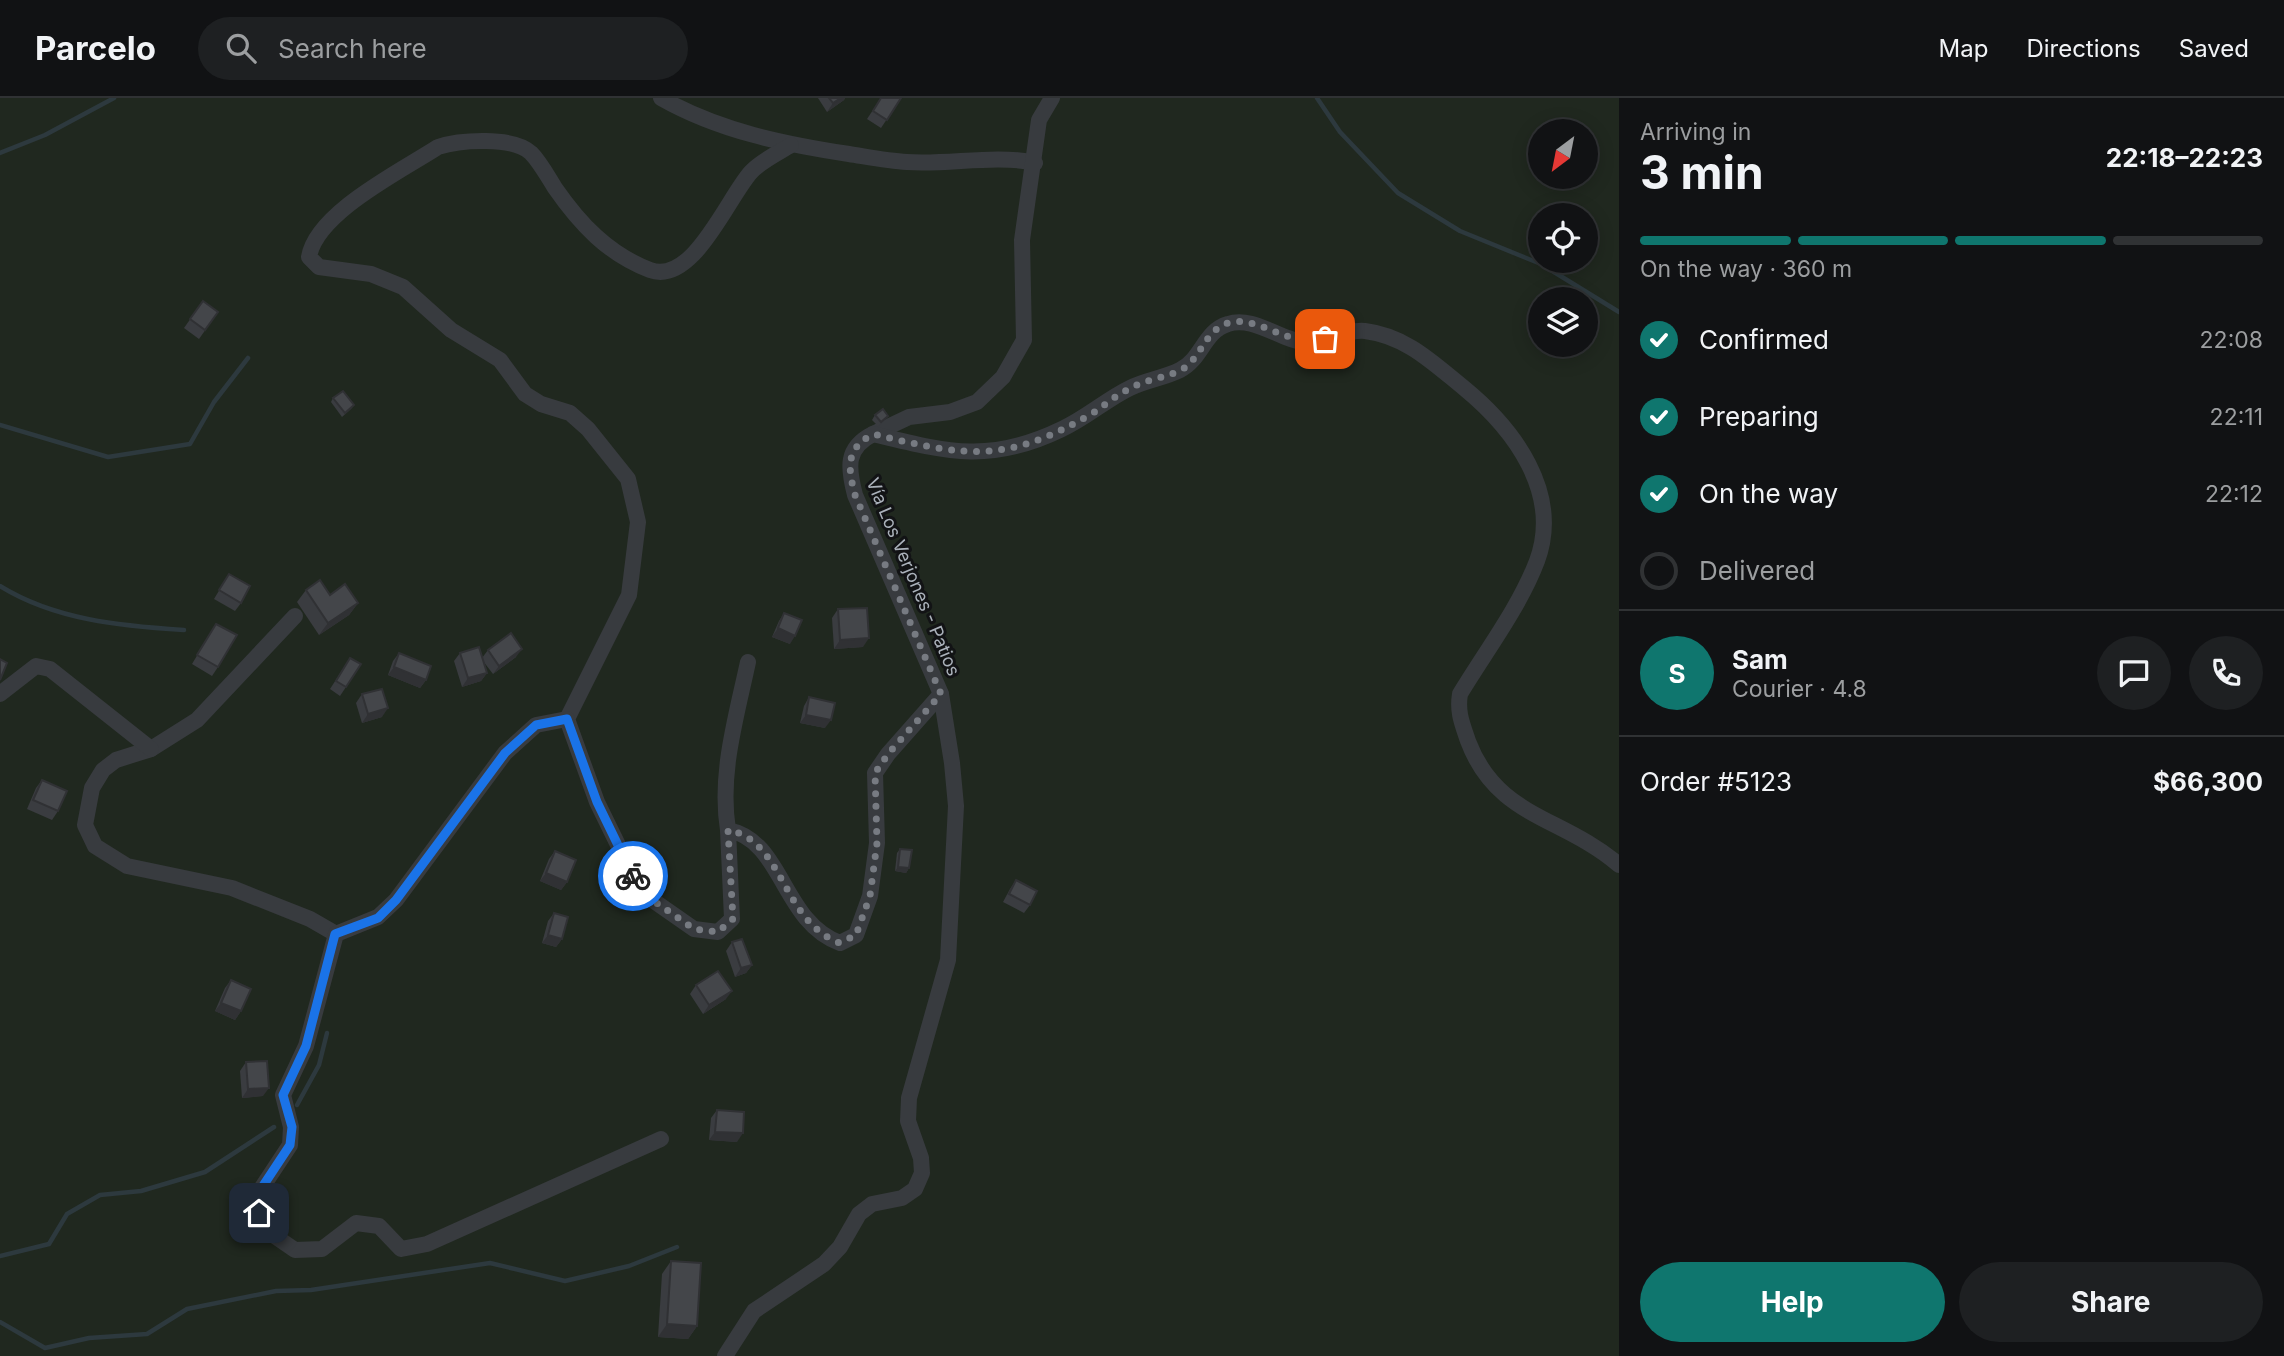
<!DOCTYPE html>
<html lang="en">
<head>
<meta charset="utf-8">
<style>
  :root { --surface:#111214; --page:#1e2022; --text:#f1f3f6; --muted:#9c9ea0; --line:#303234; --accent:#0f766e }
  body { margin:0; font-family:Inter,sans-serif; background:var(--page); color:var(--text); height:100vh; display:flex; flex-direction:column; font-size:26px; white-space:nowrap }
  * { box-sizing:border-box; margin:0 }
  p { font-size:23px; color:var(--muted) }
  .icon { flex:none; width:38px; height:38px; fill:none; stroke:currentColor; stroke-width:2; stroke-linecap:round; stroke-linejoin:round }
  .map { position:relative; flex:1; overflow:hidden }
  .details { display:flex; flex-direction:column; background:var(--surface); width:665px }
  .details>* { flex:none }
  .needle { width:46px; rotate:212deg }
  .controls { position:absolute; left:1528px; top:21px; display:grid; gap:14px }
  .controls a { display:grid; place-items:center; width:70px; height:70px; border-radius:50%; background:var(--surface); box-shadow:0 4px 18px #0003,0 0 0 2px var(--line); font-size:35px }
  .pin { position:absolute; display:grid; place-items:center; width:60px; height:60px; color:#fff; margin:-30px; border-radius:14px; box-shadow:0 4px 10px #0006 }
  .courier { position:absolute; display:grid; place-items:center; width:70px; height:70px; margin:-35px; border:5px solid #1a73e8; border-radius:50%; background:#fff; color:#222; box-shadow:0 2px 9px #0007 }
  .head em { font-style:normal; font-weight:700 }
  .head div { display:flex; flex-direction:column-reverse }
  .head { display:flex; align-items:center; justify-content:space-between; height:119px; padding:0 21px }
  h1 { font-size:46px; font-weight:700; line-height:52px }
  .bar { display:grid; grid-template-columns:repeat(4,1fr); gap:10px 7px; align-content:center; height:84px; padding:0 21px }
  .bar i { height:9px; border-radius:5px; background:var(--line) }
  .bar .selected { background:var(--accent) }
  .bar p { grid-column:span 4 }
  .line { display:flex; align-items:center; gap:18px; padding:0 21px; border-top:2px solid var(--line) }
  .line div { flex:1 }
  .round { display:grid; place-items:center; flex:none; width:74px; height:74px; border-radius:37px; background:var(--page) }
  ol { padding:0 21px; list-style:none }
  li { display:flex; align-items:center; gap:21px; height:77px }
  li p { margin-inline-start:auto }
  li .icon { padding:7px; border-radius:50%; background:var(--accent); color:#fff; stroke-width:4 }
  li:last-child { color:var(--muted) }
  li i { width:38px; height:38px; border:4px solid var(--line); border-radius:50% }
  .primary-button { display:flex; gap:14px; margin-top:auto; padding:14px 21px }
  .primary-button a { flex:1; height:80px; border-radius:42px; background:var(--accent); color:#fff; font-size:28px; font-weight:700; line-height:80px; text-align:center }
  .primary-button a+a { background:var(--page); color:var(--text) }
  header { display:flex; align-items:center; gap:42px; box-sizing:border-box; height:98px; padding:0 35px; background:var(--surface); border-bottom:2px solid var(--line) }
  header strong { font-size:33px }
  nav { display:flex; gap:38px; margin-inline-start:auto; font-size:24px }
  .search { width:490px; height:63px; background:var(--page); display:flex; align-items:center; gap:18px; box-sizing:border-box; padding:0 24px; border-radius:38px; color:var(--muted); font-size:26px }
  main { display:flex; flex:1; min-height:0 }
  .map>svg:first-child { display:block }
  .green { fill:#20281f; fill-rule:evenodd }
  .lines { fill:none; stroke-linecap:round; stroke-linejoin:round }
  .stream { stroke:#2d393e; stroke-width:4.5 }
  .minor { stroke:#383b3f; stroke-width:16 }
  .wall { fill:#3a3c40 }
  .shaded-wall { fill:#303134 }
  .building { fill:#44464a; stroke:#303134; stroke-width:2 }
  .done { stroke:#777b82; stroke-width:7; stroke-dasharray:0 12.6 }
  .route { stroke:#1a73e8; stroke-width:9 }
  .labels { text-anchor:middle; stroke-width:6; stroke-linejoin:round; paint-order:stroke }
  .street-label { font-size:18px; fill:#aab1ba; stroke:#121315 }
</style>
</head>
<body>
<header>
<strong>Parcelo</strong>
<div class="search"><svg class="icon" aria-label="search" viewBox="0 0 24 24"><circle cx="10" cy="10" r="6"/><path d="M15 15l6 6"/></svg>Search here</div>
<nav><a>Map</a><a>Directions</a><a>Saved</a></nav>
</header>
<main>
<div class="map">
<svg width="1619" height="1258" viewBox="0 0 1619 1258">
  <rect width="100%" height="100%" fill="#17181a"/>
  <!-- green -->
  <path class="green" d="M 0,0 L 1619,0 L 1619,1258 L 0,1258 ZM 1540,33 L 1586,33 L 1586,79 L 1540,79 ZM 1540,117 L 1586,117 L 1586,163 L 1540,163 ZM 1540,201 L 1586,201 L 1586,247 L 1540,247 Z"/>
  <g class="lines">
    <!-- stream -->
    <g class="stream">
      <polyline points="1317,0 1340,34 1398,95 1460,133 1541,166 1619,214"/>
      <polyline points="0,55 45,37 114,0"/>
      <polyline points="0,327 108,359 190,346 214,304 248,260"/>
      <path d="M 0,488 C 55,522 121,528 184,532"/>
      <polyline points="297,1007 319,967 327,935"/>
      <polyline points="0,1158 49,1146 67,1116 100,1097 141,1093 205,1074 274,1029"/>
      <polyline points="0,1224 45,1250 89,1240 147,1236 187,1211 276,1193 311,1192 490,1165 565,1183 629,1168 677,1149"/>
    </g>
    <!-- minor -->
    <g class="minor">
      <path d="M 661,0 C 719,33 784,46 849,56 C 868,59 888,63 907,64 C 950,67 995,56 1035,65"/>
      <path d="M 791,47 C 778,55 761,63 751,74 C 728,99 693,188 650,172 C 608,156 580,126 555,90 C 548,79 540,64 531,55 C 513,38 459,42 438,49 C 401,73 316,115 309,159 L 319,169 L 371,176 L 403,189 L 451,232 L 500,262 L 525,296 L 541,306 L 570,315 L 588,331 L 628,381 L 638,424 L 629,497 L 567,621 L 597,704 L 641,794 L 694,831 L 718,834 L 732,821 L 728,732 C 783,742 782,824 840,845 L 856,837 L 870,798 L 877,745 L 875,675 L 888,656 L 941,596"/>
      <polyline points="873,336 909,319 950,314 977,304 1003,279 1024,242 1022,142 1039,22 1052,0"/>
      <polyline points="295,518 197,622 151,651 116,662 103,672 92,690 85,727 95,748 127,768 232,790 310,821 336,836"/>
      <polyline points="0,596 36,568 50,571 151,651"/>
      <path d="M 728,732 C 719,676 736,620 748,564"/>
      <polyline points="336,836 306,948 283,997 291,1029 290,1047 255,1100 263,1130 295,1152 322,1151 356,1125 379,1128 401,1151 427,1146 661,1041"/>
      <polyline points="336,836 378,819 396,802 505,655 536,627 567,621"/>
      <path d="M 725,1258 L 754,1213 L 824,1166 L 840,1149 L 859,1116 L 872,1106 L 902,1100 L 915,1091 L 922,1075 L 921,1060 L 908,1023 L 909,1000 L 948,862 L 956,708 L 952,665 L 941,596 L 855,397 C 848,370 845,350 873,336 C 947,354 990,366 1062,331 C 1086,320 1107,301 1130,290 C 1146,282 1164,280 1180,272 C 1202,261 1204,233 1228,226 C 1254,217 1282,244 1309,245 C 1327,245 1346,231 1365,233 C 1406,238 1433,265 1464,290 C 1514,331 1562,395 1537,463 C 1519,510 1486,553 1460,596 C 1457,614 1462,625 1468,643 C 1497,720 1562,718 1619,767"/>
    </g>
  </g>
  <!-- wall -->
  <g class="wall">
    <polygon points="818,0 845,0 844,2 827,14"/>
    <polygon points="881,0 901,0 881,30 867,21"/>
    <polygon points="203,203 218,214 199,241 184,230"/>
    <polygon points="333,300 354,307 351,311 342,319 331,304"/>
    <polygon points="875,317 885,322 878,328 872,322"/>
    <polygon points="229,476 241,505 235,513 214,501"/>
    <polygon points="306,492 330,497 358,505 349,517 319,537 297,504"/>
    <polygon points="838,511 863,549 834,551 832,520"/>
    <polygon points="784,515 790,546 772,539 779,523"/>
    <polygon points="216,526 218,569 212,578 192,566"/>
    <polygon points="488,552 516,559 493,576 483,563 487,575 481,583 462,589 454,563 460,555 482,560"/>
    <polygon points="399,555 426,582 420,590 388,577 393,563"/>
    <polygon points="350,560 346,589 340,598 330,591"/>
    <polygon points="362,596 382,619 362,625 356,605"/>
    <polygon points="809,599 825,630 800,625 804,608"/>
    <polygon points="42,682 58,713 52,722 27,711 36,690"/>
    <polygon points="900,751 909,770 906,775 895,773 897,755"/>
    <polygon points="555,753 567,784 561,792 540,783 549,761"/>
    <polygon points="1016,782 1030,807 1024,815 1003,804 1010,791"/>
    <polygon points="554,815 562,841 556,849 542,845 548,823"/>
    <polygon points="732,844 752,867 746,875 735,879 726,853"/>
    <polygon points="231,882 241,913 235,922 215,913 225,890"/>
    <polygon points="696,887 726,901 703,916 690,896"/>
    <polygon points="246,964 263,998 242,1000 240,973"/>
    <polygon points="717,1012 737,1044 709,1042 711,1020"/>
    <polygon points="671,1163 697,1228 688,1241 658,1239 662,1176"/>
  </g>
  <!-- shaded-wall -->
  <g class="shaded-wall">
    <polygon points="841,0 845,0 844,2 827,14 833,5"/>
    <polygon points="358,505 349,517 319,537 328,525"/>
    <polygon points="778,530 795,538 790,546 772,539"/>
    <polygon points="869,540 863,549 834,551 840,542"/>
    <polygon points="522,551 516,559 493,576 499,568"/>
    <polygon points="394,569 426,582 420,590 388,577"/>
    <polygon points="487,575 481,583 462,589 468,580"/>
    <polygon points="388,610 382,619 362,625 368,616"/>
    <polygon points="806,617 831,622 825,630 800,625"/>
    <polygon points="898,769 909,770 906,775 895,773"/>
    <polygon points="546,775 567,784 561,792 540,783"/>
    <polygon points="548,837 562,841 556,849 542,845"/>
    <polygon points="752,867 746,875 735,879 741,870"/>
    <polygon points="732,893 726,901 703,916 709,907"/>
    <polygon points="221,905 241,913 235,922 215,913"/>
    <polygon points="269,990 263,998 242,1000 248,991"/>
    <polygon points="715,1034 743,1035 737,1044 709,1042"/>
    <polygon points="667,1226 697,1228 688,1241 658,1239"/>
  </g>
  <!-- building -->
  <g class="building">
    <polygon points="829,0 841,0 833,5"/>
    <polygon points="881,0 901,0 887,22 873,13"/>
    <polygon points="203,203 218,214 205,232 190,221"/>
    <polygon points="343,293 354,307 345,315 333,300"/>
    <polygon points="883,311 888,318 881,324 875,317"/>
    <polygon points="229,476 250,488 241,505 219,492"/>
    <polygon points="320,482 330,497 345,486 358,505 328,525 306,492"/>
    <polygon points="867,510 869,540 840,542 838,511"/>
    <polygon points="784,515 802,522 795,538 778,530"/>
    <polygon points="216,526 237,537 218,569 197,557"/>
    <polygon points="511,535 522,551 499,568 488,552"/>
    <polygon points="479,549 487,575 468,580 460,555"/>
    <polygon points="399,555 431,568 426,582 394,569"/>
    <polygon points="350,560 361,566 346,589 336,583"/>
    <polygon points="0,561 7,565 0,582"/>
    <polygon points="382,591 388,610 368,616 362,596"/>
    <polygon points="809,599 835,605 831,622 806,617"/>
    <polygon points="42,682 67,693 58,713 33,702"/>
    <polygon points="900,751 912,752 909,770 898,769"/>
    <polygon points="555,753 576,762 567,784 546,775"/>
    <polygon points="1016,782 1037,793 1030,807 1009,796"/>
    <polygon points="554,815 568,819 562,841 548,837"/>
    <polygon points="742,841 752,867 741,870 732,844"/>
    <polygon points="718,873 732,893 709,907 696,887"/>
    <polygon points="231,882 251,891 241,913 221,905"/>
    <polygon points="267,963 269,990 248,991 246,964"/>
    <polygon points="717,1012 744,1014 743,1035 715,1034"/>
    <polygon points="671,1163 701,1165 697,1228 667,1226"/>
  </g>
  <g class="lines">
    <!-- done -->
    <path class="done" d="M 633,778 L 641,794 L 694,831 L 718,834 L 733,821 L 728,732 C 784,742 782,824 840,845 L 856,837 L 870,798 L 877,745 L 875,675 L 888,656 L 941,596 L 855,397 C 848,370 845,351 873,336 C 967,359 1006,366 1093,315 C 1105,307 1116,297 1129,291 C 1144,282 1163,280 1179,273 C 1202,262 1203,233 1228,225 C 1258,216 1289,251 1325,241"/>
    <!-- route -->
    <polyline class="route" points="259,1115 255,1100 290,1047 292,1029 283,997 306,948 335,836 378,820 396,802 505,655 536,627 567,621 597,704 633,778"/>
  </g>
  <g class="labels">
    <!-- street labels -->
    <g class="street-label">
      <text transform="translate(913 479) rotate(67)" y="6">Vía Los Verjones - Patios</text>
    </g>
  </g>
</svg>
<div class="controls">
<a><svg class="needle" viewBox="-14 -14 28 28"><path d="M0-13l5 13h-10z" fill="#e53935"/><path d="M0 13l5-13h-10z" fill="#9c9ea0"/></svg></a>
<a><svg class="icon" aria-label="locate" viewBox="0 0 24 24"><circle cx="12" cy="12" r="6"/><path d="M12 2v4M12 18v4M2 12h4M18 12h4"/></svg></a>
<a><svg class="icon" aria-label="layers" viewBox="0 0 24 24"><path d="M12 4l9 5-9 5-9-5zM3 14l9 5 9-5"/></svg></a>
</div>
<div class="pin" style="left:1325px;top:241px;background:#ea580c"><svg class="icon" aria-label="bag" viewBox="0 0 24 24"><path d="M5 8h14l-1 12H6zM9 8a3 3 0 0 1 6 0"/></svg></div>
<div class="pin" style="left:259px;top:1115px;background:#1f2937"><svg class="icon" aria-label="home" viewBox="0 0 24 24"><path d="M3 11l9-7 9 7M6 9v11h12V9"/></svg></div>
<div class="courier" style="left:633px;top:778px"><svg class="icon" aria-label="bike" viewBox="0 0 24 24"><circle cx="6" cy="16" r="4"/><circle cx="18" cy="16" r="4"/><path d="M6 16l4-8h5l3 8M10 8l3 8H6M13 5h3"/></svg></div>
</div>
<section class="details">
<div class="head"><div><h1>3 min</h1><p>Arriving in</p></div><em>22:18–22:23</em></div>
<div class="bar"><i class="selected"></i><i class="selected"></i><i class="selected"></i><i></i><p>On the way · 360 m</p></div>
<ol>
<li><svg class="icon" aria-label="check" viewBox="0 0 24 24"><path d="M5 12l5 5 9-10"/></svg>Confirmed<p>22:08</p></li>
<li><svg class="icon" aria-label="check" viewBox="0 0 24 24"><path d="M5 12l5 5 9-10"/></svg>Preparing<p>22:11</p></li>
<li><svg class="icon" aria-label="check" viewBox="0 0 24 24"><path d="M5 12l5 5 9-10"/></svg>On the way<p>22:12</p></li>
<li><i></i>Delivered</li>
</ol>
<div class="line" style="height:126px"><b class="round" style="background:var(--accent);color:#fff">S</b><div><b>Sam</b><p>Courier · 4.8</p></div><a class="round"><svg class="icon" aria-label="chat" viewBox="0 0 24 24"><path d="M4 5h16v11H9l-5 4z"/></svg></a><a class="round"><svg class="icon" aria-label="phone" viewBox="0 0 24 24"><path d="M5 4h4l2 5-3 2q2 4 5 5l2-3 5 2v4C11 20 4 13 5 4z"/></svg></a></div>
<div class="line" style="height:91px"><div>Order #5123</div><b>$66,300</b></div>
<div class="primary-button"><a>Help</a><a>Share</a></div>
</section>
</main>
</body>
</html>
